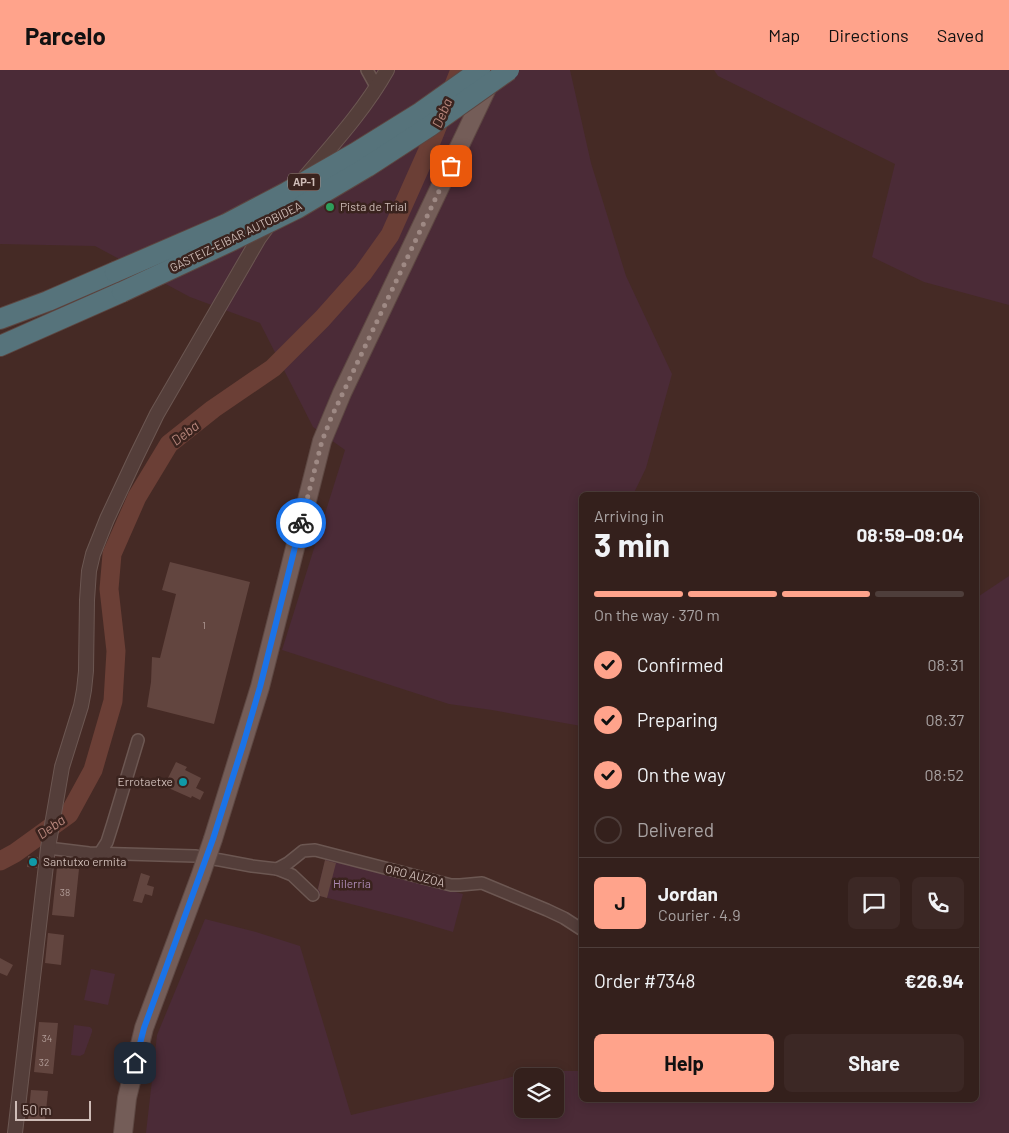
<!DOCTYPE html>
<html lang="en">
<head>
<meta charset="utf-8">
<style>
  :root { --surface:#34201c; --page:#3c2825; --text:#f1f3f6; --muted:#a9a3a3; --line:#4e3e3b; --accent:#ffa38b }
  body { margin:0; font-family:Barlow,sans-serif; background:var(--page); color:var(--text); height:100vh; display:flex; flex-direction:column; font-size:19px; white-space:nowrap }
  * { box-sizing:border-box; margin:0 }
  p { font-size:16px; color:var(--muted) }
  .icon { flex:none; width:28px; height:28px; fill:none; stroke:currentColor; stroke-width:2; stroke-linecap:round; stroke-linejoin:round }
  .map { position:relative; flex:1; overflow:hidden }
  .side { position:absolute; left:579px; top:422px; width:400px; height:610px; display:flex; flex-direction:column; background:var(--surface); border-radius:8px; box-shadow:0 2px 12px #0003,0 0 0 1px var(--line) }
  .side>* { flex:none }
  .fabs { position:absolute; left:514px; top:998px; display:grid; gap:10px }
  .fabs a { display:grid; place-items:center; width:50px; height:50px; border-radius:8px; background:var(--surface); box-shadow:0 2px 12px #0003,0 0 0 1px var(--line); font-size:25px }
  .scale { position:absolute; left:15px; bottom:12px; width:76px; box-sizing:border-box; padding-left:5px; border:2px solid #cebcb7; border-top:0; font-size:14px; line-height:18px; white-space:nowrap; color:#cebcb7; -webkit-text-stroke:4px #3a231e; paint-order:stroke }
  .pin { position:absolute; display:grid; place-items:center; width:42px; height:42px; color:#fff; margin:-21px; border-radius:10px; box-shadow:0 2px 8px #0006 }
  .courier { position:absolute; display:grid; place-items:center; width:50px; height:50px; margin:-25px; border:4px solid #1a73e8; border-radius:50%; background:#fff; color:#222; box-shadow:0 1px 6px #0007 }
  .headline em { font-style:normal; font-weight:700 }
  .headline div { display:flex; flex-direction:column-reverse }
  .headline { display:flex; align-items:center; justify-content:space-between; height:85px; padding:0 15px }
  h1 { font-size:32px; font-weight:700; line-height:38px }
  .bar { display:grid; grid-template-columns:repeat(4,1fr); gap:8px 5px; align-content:center; height:60px; padding:0 15px }
  .bar i { height:6px; border-radius:4px; background:var(--line) }
  .bar .active { background:var(--accent) }
  .bar p { grid-column:span 4 }
  .line { display:flex; align-items:center; gap:12px; padding:0 15px; border-top:1px solid var(--line) }
  .line div { flex:1 }
  .round { display:grid; place-items:center; flex:none; width:52px; height:52px; border-radius:8px; background:var(--page) }
  ol { padding:0 15px; list-style:none }
  li { display:flex; align-items:center; gap:15px; height:55px }
  li p { margin-inline-start:auto }
  li .icon { padding:5px; border-radius:50%; background:var(--accent); color:#111; stroke-width:4 }
  li:last-child { color:var(--muted) }
  li i { width:28px; height:28px; border:2px solid var(--line); border-radius:50% }
  .button { display:flex; gap:10px; margin-top:auto; padding:10px 15px }
  .button a { flex:1; height:58px; border-radius:8px; background:var(--accent); color:#111; font-size:20px; font-weight:700; line-height:58px; text-align:center }
  .button a+a { background:var(--page); color:var(--text) }
  header { display:flex; align-items:center; gap:30px; box-sizing:border-box; height:70px; padding:0 25px; background:var(--accent); color:#111 }
  header strong { font-size:24px }
  nav { display:flex; gap:28px; margin-inline-start:auto; font-size:18px }
  .map>svg:first-child { display:block }
  .green { fill:#4b2b37; fill-rule:evenodd }
  .lines { fill:none; stroke-linecap:round; stroke-linejoin:round }
  .river { stroke:#6b3f36; stroke-width:19 }
  .building { fill:#62453f }
  .minor-casing { stroke:#6c5752; stroke-width:14 }
  .tertiary-casing { stroke:#6c5752; stroke-width:16 }
  .primary-casing { stroke:#5e4843; stroke-width:20 }
  .motorway-casing { stroke:#5c4641; stroke-width:22 }
  .minor { stroke:#543e3a; stroke-width:11 }
  .tertiary { stroke:#543e3a; stroke-width:14 }
  .primary { stroke:#745d58; stroke-width:18 }
  .motorway { stroke:#56737b; stroke-width:20 }
  .primary-bridge-casing { stroke:#5e4843; stroke-width:20; stroke-linecap:butt }
  .motorway-bridge-casing { stroke:#5c4641; stroke-width:22; stroke-linecap:butt }
  .primary-bridge { stroke:#745d58; stroke-width:18 }
  .motorway-bridge { stroke:#56737b; stroke-width:20 }
  .done { stroke:#9e8984; stroke-width:5; stroke-dasharray:0 9 }
  .route { stroke:#1a73e8; stroke-width:6 }
  .leisure-dot { fill:#2e9e5b; stroke:#3a231e; stroke-width:2 }
  .culture-dot { fill:#0f9aa8; stroke:#3a231e; stroke-width:2 }
  .labels { text-anchor:middle; stroke-width:5; stroke-linejoin:round; paint-order:stroke }
  .number-label { font-size:10px; fill:#b39e99 }
  .shield { fill:#3a231e; stroke:#a28e89; stroke-width:1 }
  .shield-label { font-size:11px; font-weight:bold; fill:#cebcb7 }
  .poi-label { font-size:12px; fill:#cebcb7; stroke:#3a231e; text-anchor:start }
  .street-label { font-size:12px; fill:#cebcb7; stroke:#3a231e }
  .park-label { font-size:12px; fill:#ac89b3; stroke:#3a231e }
  .water-label { font-size:14px; font-style:italic; fill:#b7867c; stroke:#3a231e }
</style>
</head>
<body>
<header>
<strong>Parcelo</strong>
<nav><a>Map</a><a>Directions</a><a>Saved</a></nav>
</header>
<div class="map">
<svg width="1009" height="1063" viewBox="0 0 1009 1063">
  <rect width="100%" height="100%" fill="#452a25"/>
  <!-- green -->
  <g class="green">
    <polygon points="0,0 570,0 591,93 626,206 672,304 646,398 633,425 581,425 581,656 492,640 449,634 282,580 345,380 313,357 260,253 190,227 95,176 0,174"/>
    <polygon points="714,0 1009,0 1009,235 924,212 872,187 895,94 718,6"/>
    <path d="M 1009,506 L 1009,1063 L 146,1063 L 157,965 L 205,849 L 256,862 L 300,876 L 351,1045 L 537,1001 L 581,1001 L 581,1030 L 976,1030 L 976,528 ZM 522,1006 L 555,1006 L 555,1039 L 522,1039 Z"/>
    <polygon points="326,787 463,824 453,862 409,849 316,825"/>
    <polygon points="91,899 115,904 108,935 84,930"/>
    <polygon points="74,955 90,957 92,959 92,962 84,984 80,986 71,985"/>
  </g>
  <g class="lines">
    <!-- river -->
    <polyline class="river" points="0,791 15,783 69,744 93,700 113,631 116,581 109,519 112,484 137,427 169,374 213,339 273,298 322,249 363,203 390,165 427,82 460,0"/>
  </g>
  <!-- building -->
  <g class="building">
    <polygon points="170,492 250,512 214,654 147,637 151,612 152,587 160,588 176,524 162,520"/>
    <polygon points="176,692 187,697 185,700 201,708 196,718 204,722 200,730 192,726 191,728 164,716"/>
    <polygon points="28,786 38,787 37,798 27,797"/>
    <polygon points="325,790 336,793 327,828 320,826 320,822 318,819"/>
    <polygon points="57,797 79,799 74,847 52,845"/>
    <polygon points="141,803 150,806 147,815 154,817 152,826 145,824 142,833 133,831"/>
    <polygon points="48,863 64,865 61,895 45,893"/>
    <polygon points="0,888 13,895 7,906 0,903"/>
    <polygon points="39,952 58,953 53,1004 34,1002"/>
    <polygon points="31,1020 48,1021 45,1051 28,1049"/>
  </g>
  <g class="lines">
    <!-- minor casing -->
    <g class="minor-casing">
      <g id="minor">
        <polyline points="367,0 377,18"/>
        <polyline points="48,778 89,783 195,786 220,790 252,796 277,799 292,805 313,825"/>
        <polyline points="100,783 107,772 113,753 138,670"/>
        <polyline points="277,799 288,793 303,781 315,780 451,815 460,815 482,813 547,840 564,848 581,859"/>
      </g>
    </g>
    <!-- tertiary casing -->
    <g class="tertiary-casing">
      <g id="tertiary">
        <path d="M 306,106 C 335,72 365,39 387,0"/>
        <polyline points="15,1063 48,778 62,697 81,636 84,620 86,601 87,530 89,501 93,484 107,449 136,387 157,344 259,168 270,153"/>
      </g>
    </g>
    <!-- primary casing -->
    <g class="primary-casing">
      <g id="primary">
        <polyline points="213,769 260,617 322,371 342,323 490,12"/>
        <polyline points="123,1063 127,1028 144,958 200,807"/>
      </g>
    </g>
    <!-- motorway casing -->
    <g class="motorway-casing">
      <g id="motorway">
        <polyline points="0,249 48,231 115,202"/>
        <polyline points="0,276 122,222"/>
      </g>
    </g>
    <!-- minor -->
    <use href="#minor" class="minor"/>
    <!-- tertiary -->
    <use href="#tertiary" class="tertiary"/>
    <!-- primary -->
    <use href="#primary" class="primary"/>
    <!-- motorway -->
    <use href="#motorway" class="motorway"/>
    <!-- primary-bridge casing -->
    <g class="primary-bridge-casing">
      <polyline id="primary-bridge" points="200,807 213,769"/>
    </g>
    <!-- motorway-bridge casing -->
    <g class="motorway-bridge-casing">
      <g id="motorway-bridge">
        <polyline points="115,202 226,154 287,122 355,83 421,42 480,0"/>
        <polyline points="122,222 231,171 298,138 367,97 430,56 509,0"/>
      </g>
    </g>
    <!-- primary-bridge -->
    <use href="#primary-bridge" class="primary-bridge"/>
    <!-- motorway-bridge -->
    <use href="#motorway-bridge" class="motorway-bridge"/>
  </g>
  <g class="lines">
    <!-- done -->
    <polyline class="done" points="301,453 322,371 331,348 451,96"/>
    <!-- route -->
    <polyline class="route" points="135,993 144,958 213,769 243,675 260,617 301,453"/>
  </g>
  <!-- markers -->
  <circle class="leisure-dot" cx="330" cy="137" r="5"/>
  <g class="culture-dot">
    <circle cx="183" cy="712" r="5"/>
    <circle cx="33" cy="792" r="5"/>
  </g>
  <g class="labels">
    <!-- number labels -->
    <g class="number-label">
      <text x="204" y="559">1</text>
      <text x="65" y="826">38</text>
      <text x="47" y="972">34</text>
      <text x="44" y="996">32</text>
    </g>
    <!-- shield labels -->
    <rect class="shield" x="288" y="103.5" width="32" height="17" rx="4"/>
    <g class="shield-label">
      <text x="304" y="116">AP-1</text>
    </g>
    <!-- poi labels -->
    <g class="poi-label">
      <text x="340" y="141">Pista de Trial</text>
      <text x="173" y="716" text-anchor="end">Errotaetxe</text>
      <text x="43" y="796">Santutxo ermita</text>
    </g>
    <!-- street labels -->
    <g class="street-label">
      <text transform="translate(236 167) rotate(-26)" y="4">GASTEIZ-EIBAR AUTOBIDEA</text>
      <text transform="translate(415 806) rotate(14)" y="4">ORO AUZOA</text>
    </g>
    <!-- park labels -->
    <g class="park-label">
      <text x="352" y="818">Hilerria</text>
    </g>
    <!-- water labels -->
    <g class="water-label">
      <text transform="translate(442 43) rotate(-67)" y="5">Deba</text>
      <text transform="translate(185 363) rotate(-38)" y="5">Deba</text>
      <text transform="translate(51 757) rotate(-35)" y="5">Deba</text>
    </g>
  </g>
</svg>
<div class="fabs">
<a><svg class="icon" aria-label="layers" viewBox="0 0 24 24"><path d="M12 4l9 5-9 5-9-5zM3 14l9 5 9-5"/></svg></a>
</div>
<div class="scale">50 m</div>
<div class="pin" style="left:451px;top:96px;background:#ea580c"><svg class="icon" aria-label="bag" viewBox="0 0 24 24"><path d="M5 8h14l-1 12H6zM9 8a3 3 0 0 1 6 0"/></svg></div>
<div class="pin" style="left:135px;top:993px;background:#1f2937"><svg class="icon" aria-label="home" viewBox="0 0 24 24"><path d="M3 11l9-7 9 7M6 9v11h12V9"/></svg></div>
<div class="courier" style="left:301px;top:453px"><svg class="icon" aria-label="bike" viewBox="0 0 24 24"><circle cx="6" cy="16" r="4"/><circle cx="18" cy="16" r="4"/><path d="M6 16l4-8h5l3 8M10 8l3 8H6M13 5h3"/></svg></div>
<section class="side">
<div class="headline"><div><h1>3 min</h1><p>Arriving in</p></div><em>08:59–09:04</em></div>
<div class="bar"><i class="active"></i><i class="active"></i><i class="active"></i><i></i><p>On the way · 370 m</p></div>
<ol>
<li><svg class="icon" aria-label="check" viewBox="0 0 24 24"><path d="M5 12l5 5 9-10"/></svg>Confirmed<p>08:31</p></li>
<li><svg class="icon" aria-label="check" viewBox="0 0 24 24"><path d="M5 12l5 5 9-10"/></svg>Preparing<p>08:37</p></li>
<li><svg class="icon" aria-label="check" viewBox="0 0 24 24"><path d="M5 12l5 5 9-10"/></svg>On the way<p>08:52</p></li>
<li><i></i>Delivered</li>
</ol>
<div class="line" style="height:90px"><b class="round" style="background:var(--accent);color:#111">J</b><div><b>Jordan</b><p>Courier · 4.9</p></div><a class="round"><svg class="icon" aria-label="chat" viewBox="0 0 24 24"><path d="M4 5h16v11H9l-5 4z"/></svg></a><a class="round"><svg class="icon" aria-label="phone" viewBox="0 0 24 24"><path d="M5 4h4l2 5-3 2q2 4 5 5l2-3 5 2v4C11 20 4 13 5 4z"/></svg></a></div>
<div class="line" style="height:65px"><div>Order #7348</div><b>€26.94</b></div>
<div class="button"><a>Help</a><a>Share</a></div>
</section>
</div>
</body>
</html>
